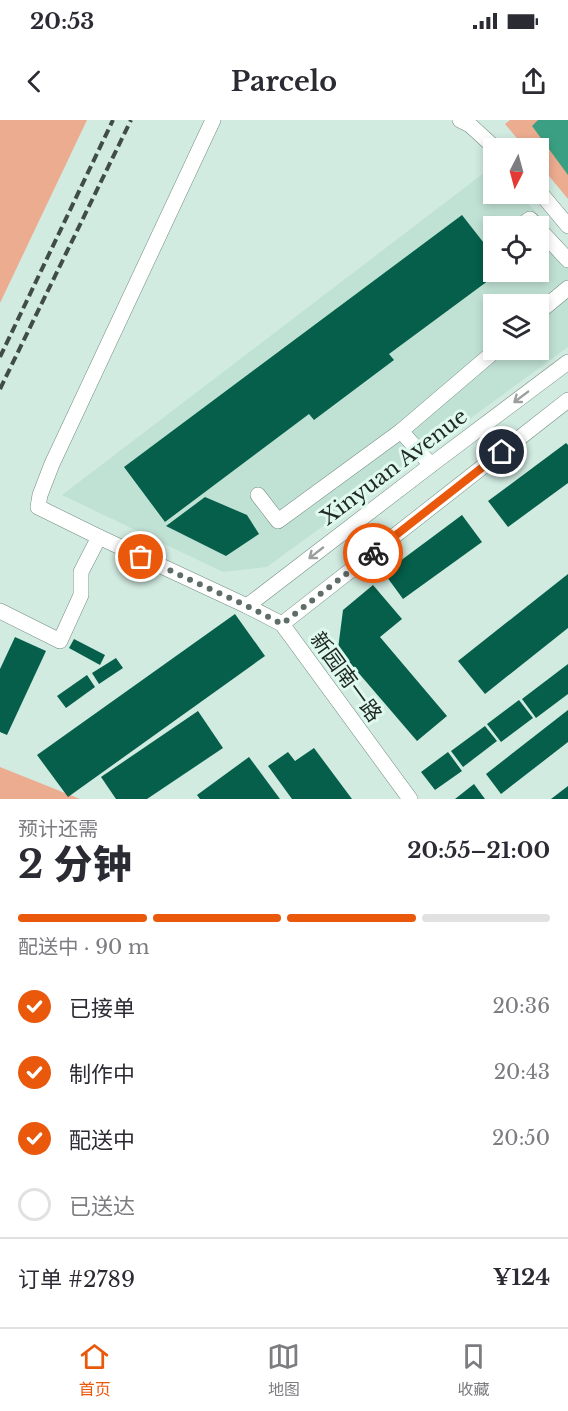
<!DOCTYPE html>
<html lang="zh">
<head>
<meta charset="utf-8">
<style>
  :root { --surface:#fff; --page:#f7f7f7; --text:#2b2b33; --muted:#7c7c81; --line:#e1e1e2; --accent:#ea580c }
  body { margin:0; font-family:"Libre Baskerville","Noto Sans SC",serif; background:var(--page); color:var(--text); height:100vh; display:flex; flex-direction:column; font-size:22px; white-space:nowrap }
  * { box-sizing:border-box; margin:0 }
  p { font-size:20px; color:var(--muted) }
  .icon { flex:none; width:33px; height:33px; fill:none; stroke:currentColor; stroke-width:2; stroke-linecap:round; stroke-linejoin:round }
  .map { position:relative; height:679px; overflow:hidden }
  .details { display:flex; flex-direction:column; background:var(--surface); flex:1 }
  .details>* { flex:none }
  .needle { width:39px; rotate:186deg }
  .buttons { position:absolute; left:483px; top:18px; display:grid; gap:12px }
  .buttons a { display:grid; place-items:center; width:66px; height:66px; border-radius:0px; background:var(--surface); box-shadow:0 3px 9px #0003; font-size:30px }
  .pin { position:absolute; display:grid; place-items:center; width:51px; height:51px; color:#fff; margin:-26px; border:3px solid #fff; border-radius:50%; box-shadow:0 2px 6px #0007 }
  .courier { position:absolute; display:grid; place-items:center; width:60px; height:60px; margin:-30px; border:4px solid #ea580c; border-radius:50%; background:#fff; color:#222; box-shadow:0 2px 8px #0007 }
  .head em { font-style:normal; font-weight:800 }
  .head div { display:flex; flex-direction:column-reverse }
  .head { display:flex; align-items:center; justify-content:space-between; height:102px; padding:0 18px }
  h1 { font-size:39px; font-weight:800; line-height:45px }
  .bar { display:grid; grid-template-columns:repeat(4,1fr); gap:9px 6px; align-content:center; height:72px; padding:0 18px }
  .bar i { height:8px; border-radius:4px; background:var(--line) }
  .bar .current { background:var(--accent) }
  .bar p { grid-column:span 4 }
  .line { display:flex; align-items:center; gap:15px; padding:0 18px; border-top:2px solid var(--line) }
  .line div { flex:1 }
  ol { padding:0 18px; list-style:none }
  li { display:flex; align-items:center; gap:18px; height:66px }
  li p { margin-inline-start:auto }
  li .icon { padding:6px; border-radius:50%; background:var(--accent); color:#fff; stroke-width:4 }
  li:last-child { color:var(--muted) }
  li i { width:33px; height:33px; border:3px solid var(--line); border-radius:50% }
  .status { display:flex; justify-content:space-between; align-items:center; height:42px; padding:0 30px; background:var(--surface); direction:ltr }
  .status svg { height:16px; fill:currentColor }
  header { display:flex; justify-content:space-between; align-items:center; height:78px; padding:0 18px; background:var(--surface); font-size:27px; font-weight:800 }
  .tabs { display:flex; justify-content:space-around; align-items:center; height:84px; border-top:2px solid var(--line); background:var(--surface); font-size:16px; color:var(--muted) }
  .tabs a { display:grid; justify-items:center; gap:3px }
  .tabs .current { color:var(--accent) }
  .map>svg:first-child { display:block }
  .built { fill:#c0e2d4; fill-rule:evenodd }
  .green { fill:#ecac90 }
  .water { fill:#3ba083 }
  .building { fill:#055f4a }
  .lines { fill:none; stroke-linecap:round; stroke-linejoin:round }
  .minor-casing { stroke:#748c83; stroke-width:16 }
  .minor { stroke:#fff; stroke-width:15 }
  .rail { stroke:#404c47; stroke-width:4; stroke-dasharray:9 4.5; stroke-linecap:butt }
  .oneway { stroke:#9b9f9d }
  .done { stroke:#5e6d67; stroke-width:6; stroke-dasharray:0 10.8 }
  .route { stroke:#ea580c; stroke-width:8 }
  .labels { text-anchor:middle; stroke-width:6; stroke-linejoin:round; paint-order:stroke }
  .street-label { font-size:21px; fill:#202926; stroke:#dff9ef }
</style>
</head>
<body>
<div class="status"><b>20:53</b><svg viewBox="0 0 49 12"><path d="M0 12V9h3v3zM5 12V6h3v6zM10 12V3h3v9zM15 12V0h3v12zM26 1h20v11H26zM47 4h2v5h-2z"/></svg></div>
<header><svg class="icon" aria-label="back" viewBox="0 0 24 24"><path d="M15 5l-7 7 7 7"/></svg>Parcelo<svg class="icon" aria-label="share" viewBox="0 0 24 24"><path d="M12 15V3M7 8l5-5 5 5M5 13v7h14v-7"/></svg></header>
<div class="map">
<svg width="568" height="679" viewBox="0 0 568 679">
  <rect width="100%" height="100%" fill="#d1ebe1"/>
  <!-- built -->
  <path class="built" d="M 493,46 L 494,74 L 520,74 L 568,129 L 568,227 L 267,447 L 223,452 L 62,375 ZM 494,106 L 538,106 L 538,152 L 494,152 ZM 494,184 L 538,184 L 538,230 L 494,230 Z"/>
  <!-- green -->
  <g class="green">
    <polygon points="0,0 87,0 0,183"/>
    <polygon points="510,0 568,0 568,79 539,44 538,28 525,28 505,4"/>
    <polygon points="0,647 80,679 0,679"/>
  </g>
  <!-- water -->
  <polygon class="water" points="538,0 568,0 568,55 532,6"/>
  <!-- building -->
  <g class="building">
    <polygon points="462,95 494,136 494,152 500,152 389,234 394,240 314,300 309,294 165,402 124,347"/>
    <polygon points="566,323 568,325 568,363 508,407 488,381"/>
    <polygon points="205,377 247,395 259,414 226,436 166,406"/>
    <polygon points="462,395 482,422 403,479 384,453"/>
    <polygon points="568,454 568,508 485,574 458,541"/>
    <polygon points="373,465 402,499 380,517 447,596 417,621 338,529 343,490"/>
    <polygon points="235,494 265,536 68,677 37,635"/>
    <polygon points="15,517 46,531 7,615 0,612 0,549"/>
    <polygon points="74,519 105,535 100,545 69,528"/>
    <polygon points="116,538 123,548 99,564 92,553"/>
    <polygon points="568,544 568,574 536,598 522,579"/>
    <polygon points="87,555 95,567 66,588 57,576"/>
    <polygon points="519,580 533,598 501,622 487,604"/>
    <polygon points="568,590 568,622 501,674 486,654"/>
    <polygon points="198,591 223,628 147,679 116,679 101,657"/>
    <polygon points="485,606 497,621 463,647 451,631"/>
    <polygon points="314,628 352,679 292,679 268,646 288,632 295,641"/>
    <polygon points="448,632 462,651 435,670 421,652"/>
    <polygon points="249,637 280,679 200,679 197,675"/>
    <polygon points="474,664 485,679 455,679"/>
    <polygon points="568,666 568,679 551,679"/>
  </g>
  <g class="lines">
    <!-- minor casing -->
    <g class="minor-casing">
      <g id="minor">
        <polyline points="213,0 52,344 40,375 38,387 99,417 247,486 282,504 410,679"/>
        <polyline points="460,0 470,5 495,28"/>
        <polyline points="538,70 568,106"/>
        <polyline points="520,106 530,99 537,106"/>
        <polyline points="538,108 568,140"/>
        <polyline points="538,193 568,168"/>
        <polyline points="401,311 496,230"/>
        <polyline points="258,375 278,401 401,311 431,345"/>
        <polyline points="247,486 431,345 568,242"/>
        <polyline points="0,491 60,521 81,475 81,452 99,417"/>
        <polyline points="282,504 568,280"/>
      </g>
    </g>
    <!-- minor -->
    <use href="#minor" class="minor"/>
    <!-- rail -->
    <g class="rail">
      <polyline points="0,237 113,0"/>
      <polyline points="0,269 131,0"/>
    </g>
  </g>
  <!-- one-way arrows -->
  <defs><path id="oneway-shaft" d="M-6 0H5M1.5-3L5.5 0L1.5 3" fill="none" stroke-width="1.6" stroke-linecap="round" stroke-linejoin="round" transform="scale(1.5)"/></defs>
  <g class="oneway">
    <use href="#oneway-shaft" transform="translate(521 277) rotate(143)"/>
    <use href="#oneway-shaft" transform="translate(316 433) rotate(142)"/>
  </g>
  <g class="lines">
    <!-- done -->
    <polyline class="done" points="141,437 247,486 282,504 373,433"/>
    <!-- route -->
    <polyline class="route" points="373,433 502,332"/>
  </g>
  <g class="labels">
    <!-- street labels -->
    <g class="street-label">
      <text transform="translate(394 347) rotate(-37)" y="7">Xinyuan Avenue</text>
      <text transform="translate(346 557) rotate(54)" y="7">新园南一路</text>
    </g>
  </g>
</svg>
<div class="buttons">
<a><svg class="needle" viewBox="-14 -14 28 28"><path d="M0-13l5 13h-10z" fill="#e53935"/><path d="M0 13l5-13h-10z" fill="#7c7c81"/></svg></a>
<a><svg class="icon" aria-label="locate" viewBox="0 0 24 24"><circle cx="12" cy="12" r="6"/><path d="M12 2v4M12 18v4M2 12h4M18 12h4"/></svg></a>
<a><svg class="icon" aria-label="layers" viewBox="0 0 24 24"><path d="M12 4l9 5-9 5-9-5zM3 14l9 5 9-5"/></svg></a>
</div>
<div class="pin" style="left:141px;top:437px;background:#ea580c"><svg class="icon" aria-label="bag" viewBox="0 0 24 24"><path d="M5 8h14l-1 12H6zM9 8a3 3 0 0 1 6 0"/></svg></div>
<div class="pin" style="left:502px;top:332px;background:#1f2937"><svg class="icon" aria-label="home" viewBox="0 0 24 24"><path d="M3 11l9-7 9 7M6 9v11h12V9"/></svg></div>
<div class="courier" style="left:373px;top:433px"><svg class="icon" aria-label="bike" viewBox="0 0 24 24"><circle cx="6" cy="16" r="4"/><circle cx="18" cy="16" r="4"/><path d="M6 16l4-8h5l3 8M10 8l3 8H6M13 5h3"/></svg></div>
</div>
<section class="details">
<div class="head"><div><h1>2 分钟</h1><p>预计还需</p></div><em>20:55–21:00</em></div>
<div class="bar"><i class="current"></i><i class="current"></i><i class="current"></i><i></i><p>配送中 · 90 m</p></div>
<ol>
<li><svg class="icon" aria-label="check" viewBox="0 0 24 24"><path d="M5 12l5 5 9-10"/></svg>已接单<p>20:36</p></li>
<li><svg class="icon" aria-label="check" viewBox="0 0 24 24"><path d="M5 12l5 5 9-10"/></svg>制作中<p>20:43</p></li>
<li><svg class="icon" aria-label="check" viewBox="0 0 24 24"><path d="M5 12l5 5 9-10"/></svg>配送中<p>20:50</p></li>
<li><i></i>已送达</li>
</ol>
<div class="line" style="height:78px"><div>订单 #2789</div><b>¥124</b></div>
</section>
<nav class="tabs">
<a class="current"><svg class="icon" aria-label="home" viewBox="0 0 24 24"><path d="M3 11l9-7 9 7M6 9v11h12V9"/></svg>首页</a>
<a><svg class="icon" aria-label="map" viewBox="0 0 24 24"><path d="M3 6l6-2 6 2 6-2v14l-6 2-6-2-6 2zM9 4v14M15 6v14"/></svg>地图</a>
<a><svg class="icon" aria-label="saved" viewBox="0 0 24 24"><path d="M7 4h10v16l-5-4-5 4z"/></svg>收藏</a>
</nav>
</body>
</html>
